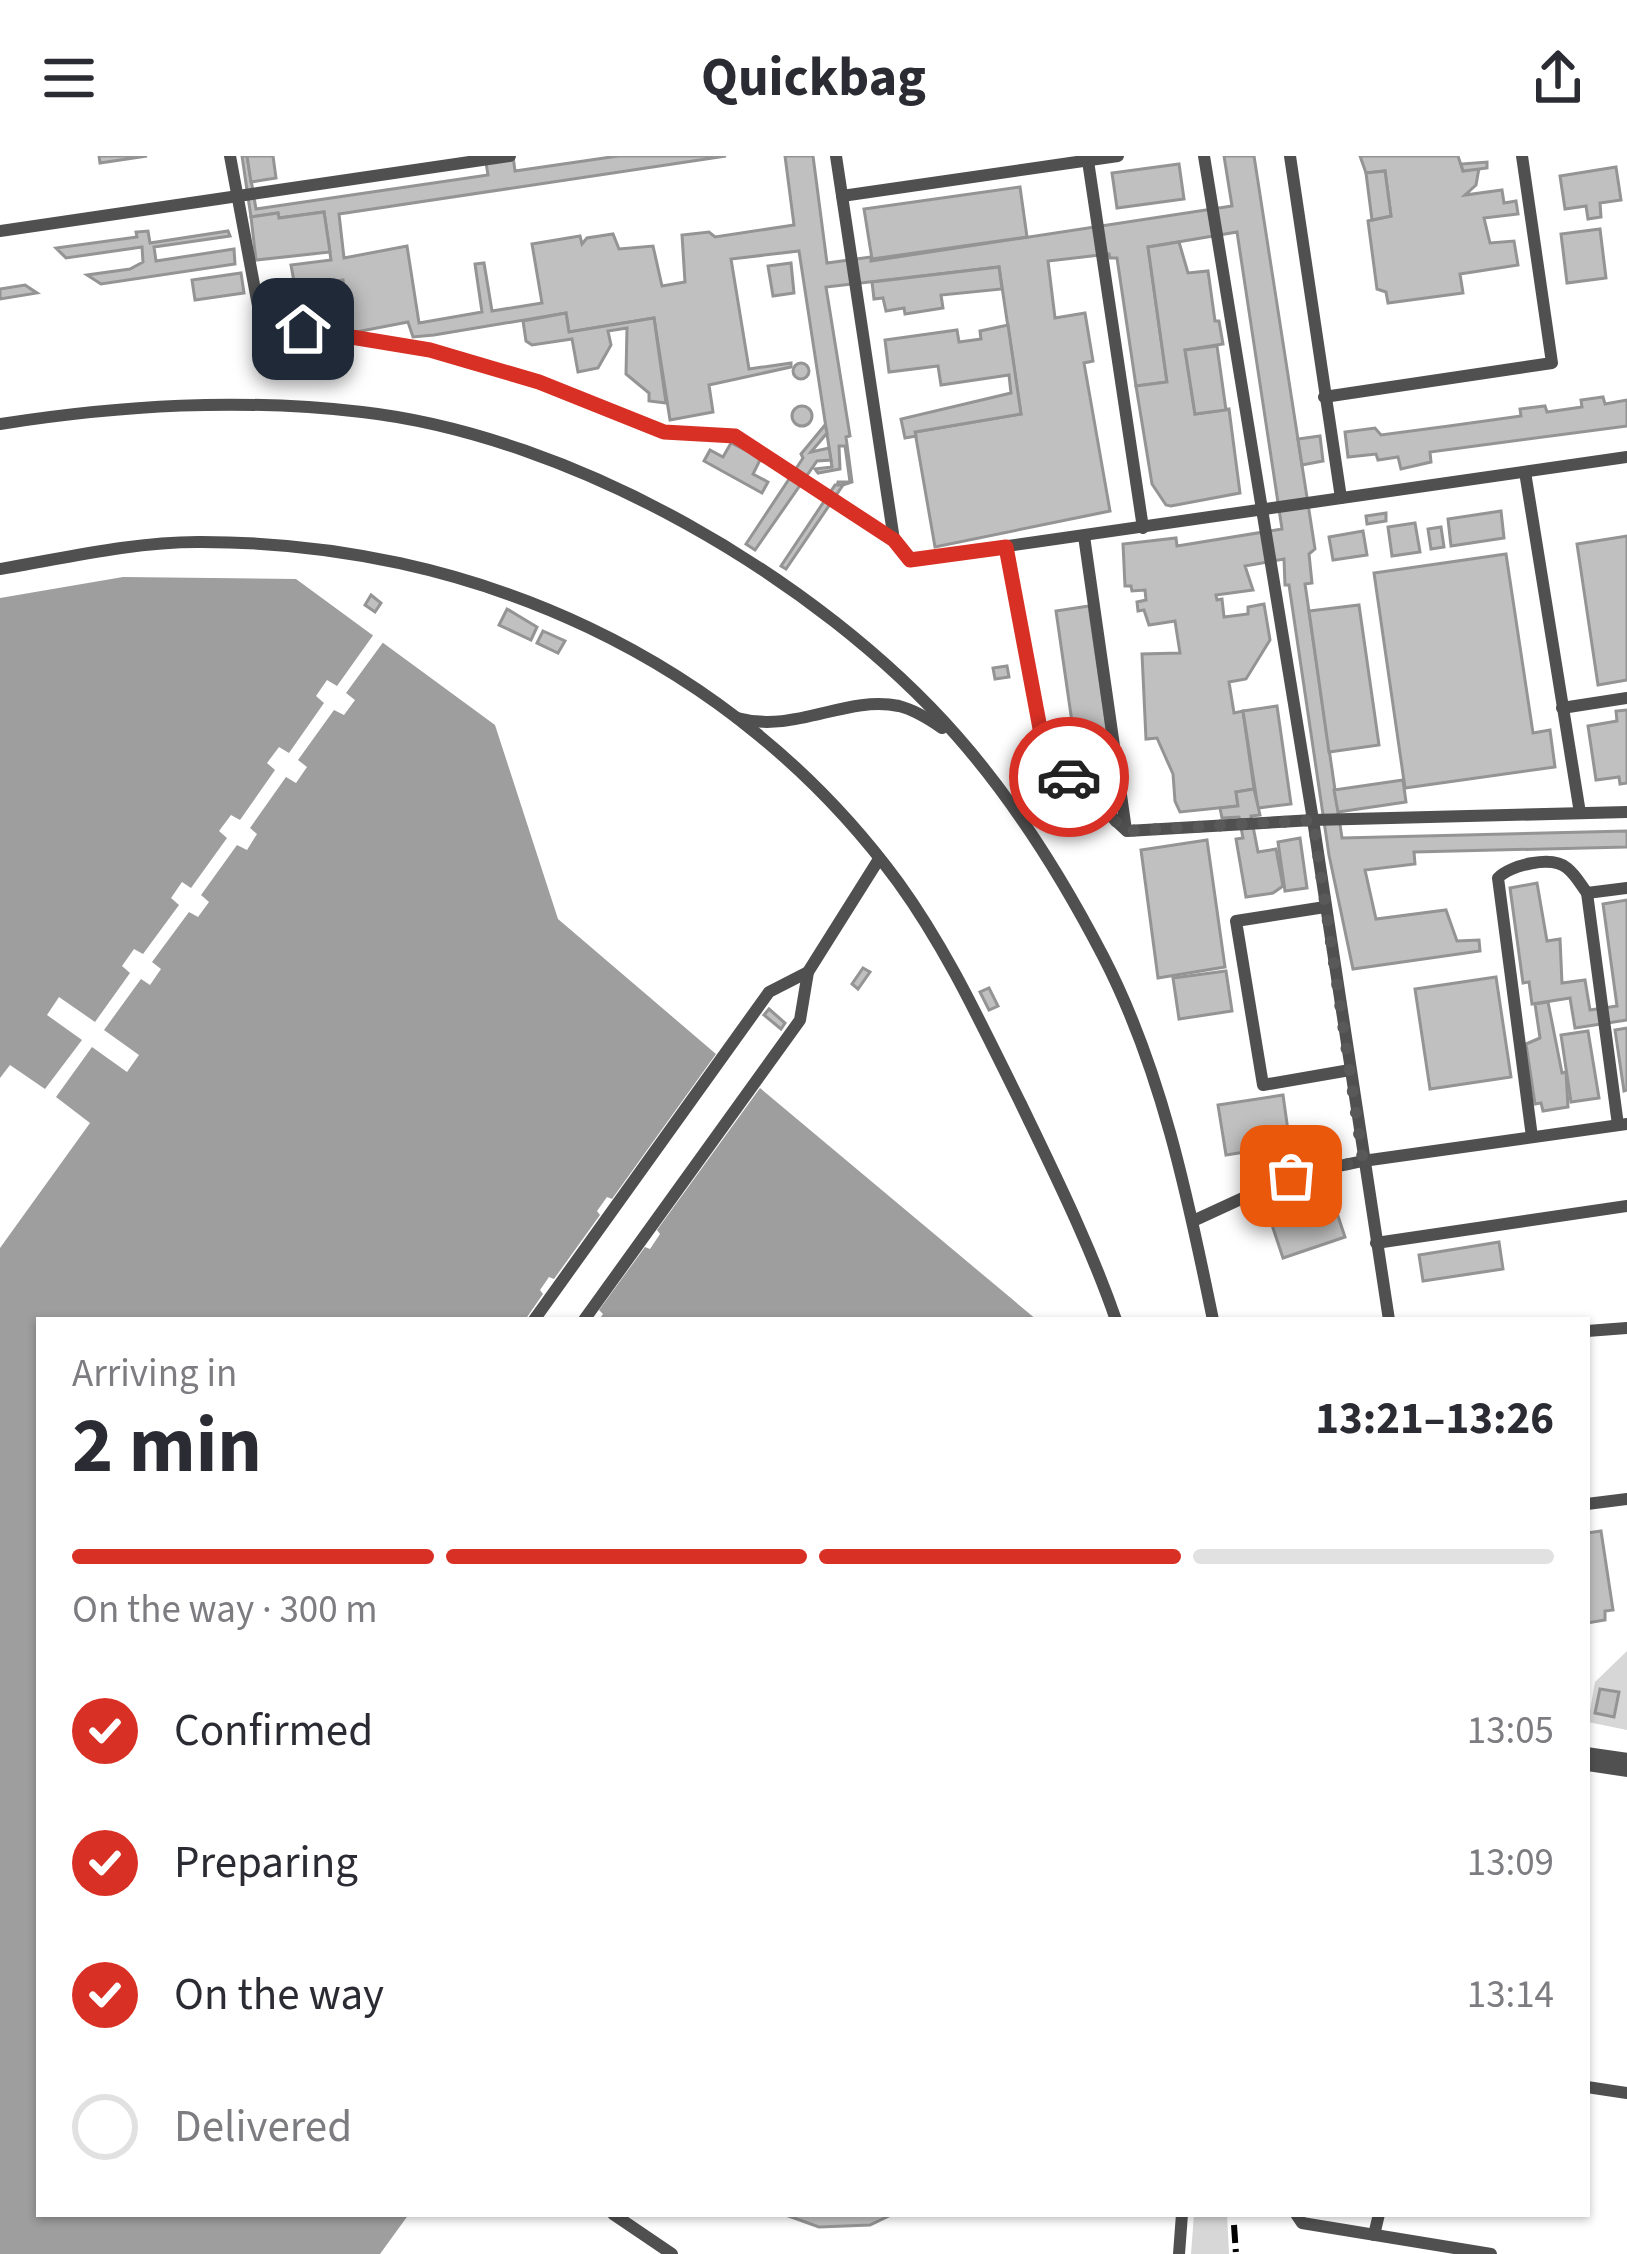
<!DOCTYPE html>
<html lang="en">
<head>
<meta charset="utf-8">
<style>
  :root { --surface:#fff; --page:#f2f2f3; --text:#2b2b33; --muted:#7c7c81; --line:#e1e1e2; --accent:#d93025 }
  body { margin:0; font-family:"Source Sans 3",sans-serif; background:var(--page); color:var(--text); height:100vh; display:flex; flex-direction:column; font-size:45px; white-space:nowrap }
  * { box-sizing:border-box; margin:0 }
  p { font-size:39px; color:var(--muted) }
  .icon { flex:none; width:66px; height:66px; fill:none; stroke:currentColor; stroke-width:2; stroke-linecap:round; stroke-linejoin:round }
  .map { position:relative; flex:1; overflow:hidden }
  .panel { position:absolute; left:36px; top:1161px; width:1554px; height:900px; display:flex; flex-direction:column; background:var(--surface); border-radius:0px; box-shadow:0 3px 9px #0004 }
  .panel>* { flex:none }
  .pin { position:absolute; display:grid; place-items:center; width:102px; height:102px; color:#fff; margin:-51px; border-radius:24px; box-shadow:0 6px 18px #0006 }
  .courier { position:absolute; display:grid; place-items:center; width:120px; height:120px; margin:-60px; border:9px solid #d93025; border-radius:50%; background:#fff; color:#222; box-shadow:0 3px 15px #0007 }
  .head em { font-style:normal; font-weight:700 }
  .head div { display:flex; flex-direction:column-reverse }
  .head { display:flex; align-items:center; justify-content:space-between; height:204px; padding:0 36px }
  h1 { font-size:78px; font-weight:700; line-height:90px }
  .bar { display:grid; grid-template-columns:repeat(4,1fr); gap:18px 12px; align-content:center; height:144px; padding:0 36px }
  .bar i { height:15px; border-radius:9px; background:var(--line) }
  .bar .current { background:var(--accent) }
  .bar p { grid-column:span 4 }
  ol { padding:0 36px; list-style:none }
  li { display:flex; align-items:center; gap:36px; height:132px }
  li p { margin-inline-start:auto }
  li .icon { padding:12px; border-radius:50%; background:var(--accent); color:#fff; stroke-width:4 }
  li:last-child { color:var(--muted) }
  li i { width:66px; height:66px; border:6px solid var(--line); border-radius:50% }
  header { display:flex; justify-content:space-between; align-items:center; height:156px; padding:0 36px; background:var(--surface); font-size:54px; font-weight:700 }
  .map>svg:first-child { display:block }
  .green { fill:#d7d7d7 }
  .water { fill:#9e9e9e }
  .pier { fill:#fff }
  .building { fill:#c0c0c0; stroke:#949494; stroke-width:3 }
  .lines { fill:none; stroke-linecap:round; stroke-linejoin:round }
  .lane { stroke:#505050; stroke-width:12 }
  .street { stroke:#505050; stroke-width:24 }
  .rail { stroke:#000; stroke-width:6; stroke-dasharray:18 6 3 6; stroke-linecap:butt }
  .done { stroke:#595959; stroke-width:12; stroke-dasharray:0 21.6 }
  .route { stroke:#d93025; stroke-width:15 }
</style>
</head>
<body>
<header><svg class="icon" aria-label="menu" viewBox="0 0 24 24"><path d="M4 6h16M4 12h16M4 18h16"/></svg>Quickbag<svg class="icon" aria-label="share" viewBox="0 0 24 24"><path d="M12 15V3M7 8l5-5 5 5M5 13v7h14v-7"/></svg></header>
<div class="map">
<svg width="1627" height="2098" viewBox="0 0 1627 2098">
  <rect width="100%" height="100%" fill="#fff"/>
  <!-- green -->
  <g class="green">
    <polygon points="1627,1495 1627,1574 1588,1566 1595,1526"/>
    <polygon points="1194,2058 1227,2058 1229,2098 1191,2098"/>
  </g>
  <!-- water -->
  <g class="water">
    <polygon points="123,421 296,423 495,569 558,763 716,898 612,1043 607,1041 597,1055 600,1059 554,1123 549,1121 540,1134 543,1138 525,1164 39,1164 39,2058 409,2058 380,2098 0,2098 0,442"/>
    <polygon points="760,932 1037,1164 599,1164 603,1158 599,1154 645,1091 650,1093 660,1078 657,1074"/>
  </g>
  <!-- pier -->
  <polygon class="pier" points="374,478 384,485 346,537 355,544 344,559 334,554 298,604 307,611 296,627 286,621 250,672 257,678 247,694 237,689 201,739 209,746 198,761 189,756 152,806 161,813 150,829 141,823 104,874 139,899 127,916 92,891 56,941 90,967 0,1092 0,922 10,909 45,933 82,884 47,859 59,841 95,866 130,817 122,810 134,793 143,798 179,749 171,742 182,726 191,732 227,682 219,675 231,659 240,664 275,614 267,607 279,591 289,597 324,547 316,540 327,524 337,530"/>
  <!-- building -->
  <g class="building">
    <polygon points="99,0 147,0 100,7"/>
    <polygon points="242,0 247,0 256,53 488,19 485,0 513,0 515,15 618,0 726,0 339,58 344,102 407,90 419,167 482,156 475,108 484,107 492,155 542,147 532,88 580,80 582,88 587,82 613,78 619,93 653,90 662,130 685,126 682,79 709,76 715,81 794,69 785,0 813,0 827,107 871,101 871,105 1232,50 1224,0 1254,0 1315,393 1309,398 1312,427 1305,428 1342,682 1627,675 1627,691 1414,696 1415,708 1365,714 1376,763 1446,754 1457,785 1479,784 1480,795 1353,813 1329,699 1289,429 1285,429 1284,403 1245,410 1253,434 1216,439 1217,444 1222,443 1224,461 1248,458 1248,451 1264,448 1270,484 1246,523 1229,526 1234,557 1243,555 1254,633 1236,636 1238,650 1180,656 1175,645 1173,618 1157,582 1146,583 1142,498 1180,497 1175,465 1149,469 1144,454 1138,455 1137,446 1146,444 1145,434 1132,435 1131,430 1125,430 1123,388 1176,382 1177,390 1282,373 1237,76 1148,91 1167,226 1136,230 1117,102 1110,102 1109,98 1048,105 1055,162 1085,157 1093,205 1084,207 1110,355 935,391 915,276 1021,258 999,111 826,131 850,280 846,281 852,326 837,331 838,326 850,326 845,290 839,290 840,313 818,317 815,313 832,311 799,95 731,103 749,213 791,207 791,211 709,229 713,256 670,264 654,162 569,176 566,157 434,179 413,181 408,166 351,177 343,124 295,131 291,109 331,104 324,56 279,62 278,57 251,61"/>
    <polygon points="247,0 273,0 276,22 251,26"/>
    <polygon points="1360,0 1458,0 1463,15 1479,12 1476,29 1465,39 1502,34 1504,47 1516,45 1518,58 1484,62 1490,87 1514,85 1518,109 1460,118 1463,137 1388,147 1386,136 1377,133 1368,65 1391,60 1385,15 1366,17"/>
    <polygon points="1487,6 1487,12 1463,15 1461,8"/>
    <polygon points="1179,8 1184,43 1117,52 1112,17"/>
    <polygon points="1616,11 1621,44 1600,47 1601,61 1588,63 1586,50 1565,53 1560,20"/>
    <polygon points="1385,15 1391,60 1372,64 1366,17"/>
    <polygon points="1020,31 1027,81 872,103 864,53"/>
    <polygon points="324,56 330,96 256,104 251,61 278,57 279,62"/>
    <polygon points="1600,73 1606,122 1567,127 1561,78"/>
    <polygon points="148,75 150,87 228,75 230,80 154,91 156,105 234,93 235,108 101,128 87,119 130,113 143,106 142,91 66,102 56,92 137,81 136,76"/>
    <polygon points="1179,86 1188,117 1208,115 1215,165 1219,165 1223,188 1185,194 1195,258 1229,253 1240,337 1171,350 1166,349 1152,328 1136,230 1167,226 1148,91"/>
    <polygon points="791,107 794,137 773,140 768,110"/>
    <polygon points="999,111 1002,133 941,139 943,152 905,158 904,152 886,155 883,142 874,143 872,126"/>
    <polygon points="241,117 244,137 195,144 192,124"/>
    <polygon points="25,129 37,137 0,143 0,133"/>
    <circle cx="283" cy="148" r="7"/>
    <circle cx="320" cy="157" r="10"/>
    <polygon points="566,157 569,176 654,162 666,247 649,245 649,237 626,218 627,172 608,175 611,189 598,212 578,216 572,183 532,189 526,185 523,165"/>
    <polygon points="1008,169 1021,258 915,276 916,280 905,282 901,263 1011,237 1009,219 941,229 938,210 889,216 885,184 957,174 959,186 981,183 980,175"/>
    <polygon points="1217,190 1226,254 1195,258 1185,194"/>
    <circle cx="801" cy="215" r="8"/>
    <polygon points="1603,241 1605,248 1627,244 1627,270 1430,296 1431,306 1401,313 1398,301 1378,304 1376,298 1348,301 1345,276 1375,272 1381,279 1449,270 1521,260 1520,253 1545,250 1547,256 1582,251 1581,244"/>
    <circle cx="802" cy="260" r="10"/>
    <polygon points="825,269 827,277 811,296 829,292 831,304 817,305 755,394 746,388 803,302 801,298"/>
    <polygon points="1320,280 1323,305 1302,309 1298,283"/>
    <polygon points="731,287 761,302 753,318 768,326 762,337 704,305 710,294 723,301"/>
    <polygon points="835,329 843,329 786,413 781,410"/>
    <polygon points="1501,355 1504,382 1451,390 1448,363"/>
    <polygon points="1386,357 1386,365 1367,368 1366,360"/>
    <polygon points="1415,367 1420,396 1392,400 1388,371"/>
    <polygon points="1441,371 1444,391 1431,393 1428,373"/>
    <polygon points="1363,375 1367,399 1333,404 1329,381"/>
    <polygon points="1627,380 1627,524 1598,529 1577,388"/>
    <polygon points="1506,398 1533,577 1550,574 1555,611 1405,632 1374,417"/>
    <polygon points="371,439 381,447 375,456 365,449"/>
    <polygon points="1359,449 1379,589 1329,596 1309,455"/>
    <polygon points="1089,450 1109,585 1076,590 1078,603 1062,605 1057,576 1073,573 1056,455"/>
    <polygon points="507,453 537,471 531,484 499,469"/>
    <polygon points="543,475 565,485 558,497 537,487"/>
    <polygon points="1007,510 1009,521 995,523 993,512"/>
    <polygon points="1277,550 1291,648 1258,652 1243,555"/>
    <polygon points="1627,554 1627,627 1620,628 1619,621 1596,624 1588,570 1617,565 1616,555"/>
    <polygon points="1403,624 1406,646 1338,656 1334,634"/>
    <polygon points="1254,633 1260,659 1251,660 1258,696 1276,693 1283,730 1273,737 1246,741 1236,683 1243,682 1239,661 1222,662 1220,652 1238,650 1236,636"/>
    <polygon points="1300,682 1307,732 1285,735 1278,686"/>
    <polygon points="1207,684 1225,811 1158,822 1141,694"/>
    <polygon points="1537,727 1547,785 1560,783 1562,827 1585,824 1590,854 1617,850 1603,748 1627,744 1627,864 1575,872 1570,842 1532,848 1529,826 1523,827 1510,732"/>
    <polygon points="863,812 870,816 858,833 852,828"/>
    <polygon points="1226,815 1232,855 1179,863 1173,822"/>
    <polygon points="1496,821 1511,921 1430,933 1415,833"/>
    <polygon points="989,832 998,850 989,854 980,836"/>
    <polygon points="1548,846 1562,917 1566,916 1568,951 1543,955 1541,947 1535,948 1526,888 1540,882 1535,848"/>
    <polygon points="769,853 785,867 781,873 764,859"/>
    <polygon points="1627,872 1627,934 1624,935 1615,874"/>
    <polygon points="1588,875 1599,942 1571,946 1561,879"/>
    <polygon points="1283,939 1290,989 1226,999 1218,949"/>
    <polygon points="1329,1033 1345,1081 1283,1102 1267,1054"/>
    <polygon points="1499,1086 1503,1113 1423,1125 1419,1099"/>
    <polygon points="1601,1375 1613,1454 1605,1455 1605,1464 1587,1467 1587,1377"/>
    <polygon points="1600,1533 1619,1536 1614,1561 1595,1557"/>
    <polygon points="783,2058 893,2058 870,2069 819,2071"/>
  </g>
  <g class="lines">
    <!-- lane -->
    <g class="lane">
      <polyline points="230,0 261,166 429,194 539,225 664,276 735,280 894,384 910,404 1627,301"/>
      <polyline points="836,0 894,384"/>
      <polyline points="1204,0 1313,664 1389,1164"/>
      <polyline points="1290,0 1341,342"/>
      <polyline points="1088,5 1143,372"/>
      <polyline points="842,40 1118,0"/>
      <polyline points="0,75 510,0"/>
      <polyline points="1324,241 1552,207 1522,0"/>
      <path d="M 0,268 C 122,249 239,242 362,256 C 573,280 818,422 957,580 C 1015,646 1062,721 1103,800 C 1161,912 1188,1041 1213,1164"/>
      <polyline points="1525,316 1580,657"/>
      <polyline points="1084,380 1126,674"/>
      <polyline points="1007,391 1045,599 1127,675 1313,664 1627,656"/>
      <path d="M 0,413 C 65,402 132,386 198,386 C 472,385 733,502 898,726 C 948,795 983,872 1021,948 C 1055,1019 1090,1089 1116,1164"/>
      <polyline points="1562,552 1627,542"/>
      <path d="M 737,562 C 796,578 845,539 899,550 C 915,554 929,563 942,572"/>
      <polyline points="1587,737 1627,732"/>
      <polyline points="1325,751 1236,765 1263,929 1350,914"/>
      <path d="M 1532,981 L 1498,722 C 1510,709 1552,699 1567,712 C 1575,718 1581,729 1587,737 L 1618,969"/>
      <polyline points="1193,1065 1291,1020 1363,1005 1627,968"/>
      <polyline points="1376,1087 1627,1050"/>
      <polyline points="534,1164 769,836 808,816"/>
      <polyline points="584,1164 800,864 808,816 879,703"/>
      <polyline points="1587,1175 1627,1172"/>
      <polyline points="1587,1348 1627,1343"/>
      <polyline points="1587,1931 1627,1937"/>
      <polyline points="613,2058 672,2098"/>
      <polyline points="1296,2058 1302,2067 1491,2098"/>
      <polyline points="1374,2079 1379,2058"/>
      <polyline points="1179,2098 1182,2058"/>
    </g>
    <!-- street -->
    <polyline class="street" points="1587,1603 1627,1609"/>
    <!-- rail -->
    <polyline class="rail" points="1234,2069 1236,2098"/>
  </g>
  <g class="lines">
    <!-- done -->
    <polyline class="done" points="1069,621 1126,675 1313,664 1363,1005 1291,1020"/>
    <!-- route -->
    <polyline class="route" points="303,173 430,194 539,226 664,276 735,280 894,384 910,404 1006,391 1045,599 1069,621"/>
  </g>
</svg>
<div class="pin" style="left:1291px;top:1020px;background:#ea580c"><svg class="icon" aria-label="bag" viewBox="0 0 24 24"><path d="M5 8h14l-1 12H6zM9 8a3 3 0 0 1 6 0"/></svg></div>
<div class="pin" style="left:303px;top:173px;background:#1f2937"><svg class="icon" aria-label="home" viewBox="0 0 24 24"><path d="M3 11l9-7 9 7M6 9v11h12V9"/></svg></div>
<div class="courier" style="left:1069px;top:621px"><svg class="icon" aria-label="car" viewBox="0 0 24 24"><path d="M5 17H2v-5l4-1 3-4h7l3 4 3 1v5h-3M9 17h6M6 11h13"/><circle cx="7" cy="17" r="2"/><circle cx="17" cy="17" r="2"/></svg></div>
<section class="panel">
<div class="head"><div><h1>2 min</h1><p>Arriving in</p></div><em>13:21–13:26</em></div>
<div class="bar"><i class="current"></i><i class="current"></i><i class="current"></i><i></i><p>On the way · 300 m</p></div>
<ol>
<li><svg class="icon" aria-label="check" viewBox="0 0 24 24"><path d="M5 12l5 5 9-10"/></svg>Confirmed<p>13:05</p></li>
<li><svg class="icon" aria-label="check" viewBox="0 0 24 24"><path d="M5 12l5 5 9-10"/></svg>Preparing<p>13:09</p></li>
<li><svg class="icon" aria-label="check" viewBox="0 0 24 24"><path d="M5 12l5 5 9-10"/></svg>On the way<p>13:14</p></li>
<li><i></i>Delivered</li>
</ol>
</section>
</div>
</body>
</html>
